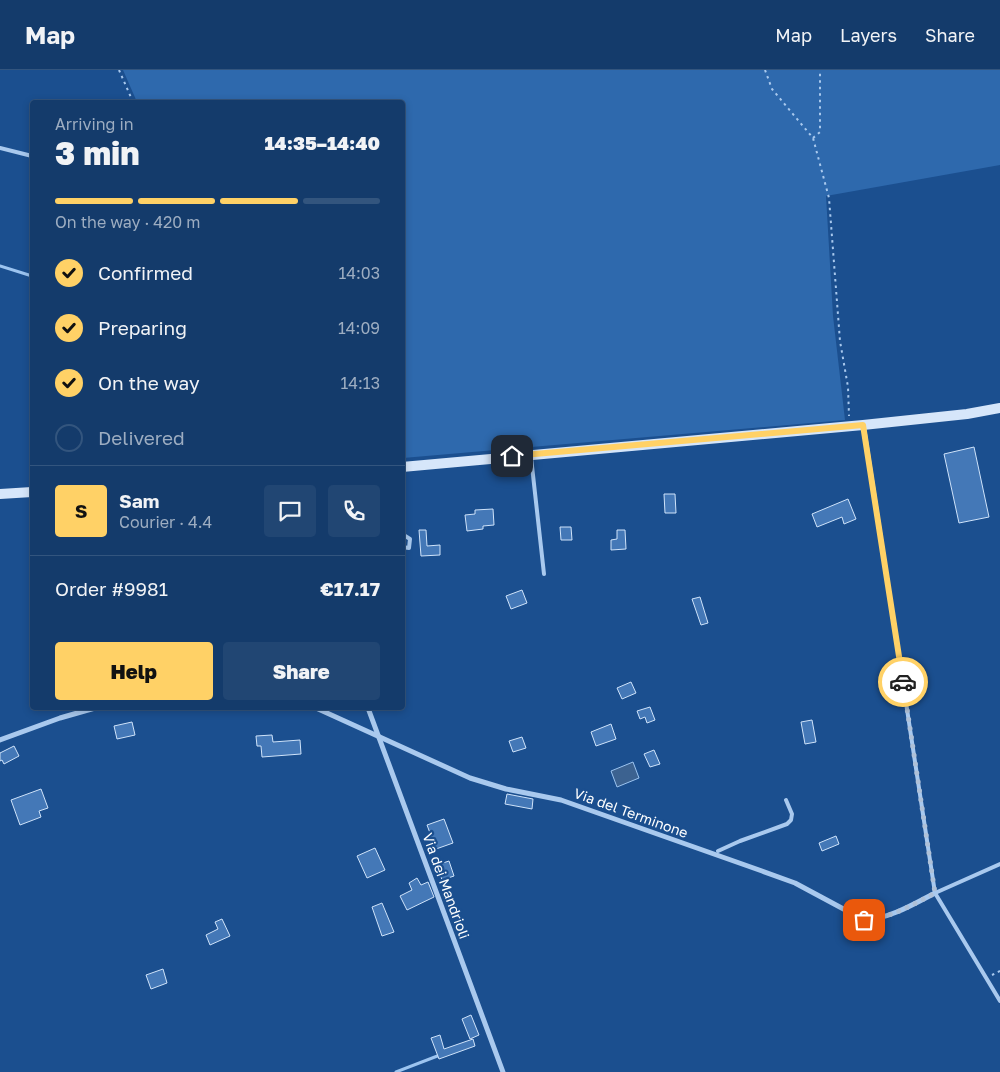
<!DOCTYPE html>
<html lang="en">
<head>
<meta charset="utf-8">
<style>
  :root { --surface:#143b6b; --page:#214673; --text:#f1f3f6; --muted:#9dadc1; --line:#33557e; --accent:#ffd166 }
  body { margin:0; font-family:"Golos Text",sans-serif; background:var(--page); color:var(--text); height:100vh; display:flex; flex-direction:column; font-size:19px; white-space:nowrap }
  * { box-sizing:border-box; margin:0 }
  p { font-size:16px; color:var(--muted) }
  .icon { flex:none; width:28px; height:28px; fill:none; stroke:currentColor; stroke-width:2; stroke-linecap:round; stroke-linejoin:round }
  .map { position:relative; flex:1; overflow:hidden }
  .side { position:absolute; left:30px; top:30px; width:375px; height:610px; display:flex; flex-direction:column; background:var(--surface); border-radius:5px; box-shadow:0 2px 8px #0003,0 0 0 1px var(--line) }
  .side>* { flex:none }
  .pin { position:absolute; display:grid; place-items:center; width:42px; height:42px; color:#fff; margin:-21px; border-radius:10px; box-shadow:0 2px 8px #0006 }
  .courier { position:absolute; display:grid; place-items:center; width:50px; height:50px; margin:-25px; border:4px solid #ffd166; border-radius:50%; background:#fff; color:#222; box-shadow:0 1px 6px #0007 }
  .head em { font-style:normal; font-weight:800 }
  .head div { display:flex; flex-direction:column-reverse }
  .head { display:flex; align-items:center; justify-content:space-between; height:85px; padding:0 25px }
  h1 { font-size:32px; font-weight:800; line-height:38px }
  .bar { display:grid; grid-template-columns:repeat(4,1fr); gap:8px 5px; align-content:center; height:60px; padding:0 25px }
  .bar i { height:6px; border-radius:4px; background:var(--line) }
  .bar .on { background:var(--accent) }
  .bar p { grid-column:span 4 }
  .line { display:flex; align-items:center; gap:12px; padding:0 25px; border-top:1px solid var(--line) }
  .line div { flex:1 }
  .round { display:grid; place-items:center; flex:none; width:52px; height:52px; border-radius:5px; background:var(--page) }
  ol { padding:0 25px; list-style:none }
  li { display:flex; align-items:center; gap:15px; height:55px }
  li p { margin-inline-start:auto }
  li .icon { padding:5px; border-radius:50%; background:var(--accent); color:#111; stroke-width:4 }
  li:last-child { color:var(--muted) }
  li i { width:28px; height:28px; border:2px solid var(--line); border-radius:50% }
  .primary-button { display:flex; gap:10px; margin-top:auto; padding:10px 25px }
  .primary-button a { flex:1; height:58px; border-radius:5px; background:var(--accent); color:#111; font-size:20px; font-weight:800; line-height:58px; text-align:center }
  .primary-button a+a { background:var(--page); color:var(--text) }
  header { display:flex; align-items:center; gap:30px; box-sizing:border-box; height:70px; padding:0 25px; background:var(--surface); border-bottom:1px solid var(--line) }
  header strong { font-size:24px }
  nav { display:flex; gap:28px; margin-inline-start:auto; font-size:18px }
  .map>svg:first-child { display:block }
  .green { fill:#2e69ad }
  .water { fill:#3c6290; stroke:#9cc4f0 }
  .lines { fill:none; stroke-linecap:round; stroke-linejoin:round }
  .stream { stroke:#9cc4f0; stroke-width:3 }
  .building { fill:#4478b7; stroke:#cfe3fa }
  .path { stroke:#a9c9ee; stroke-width:2; stroke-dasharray:2.5 4; stroke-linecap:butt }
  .lane { stroke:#a9c9ee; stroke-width:4 }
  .street { stroke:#a9c9ee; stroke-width:5 }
  .secondary { stroke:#d6e6fa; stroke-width:10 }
  .done { stroke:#afc1d8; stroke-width:5; stroke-dasharray:0 9 }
  .route { stroke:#ffd166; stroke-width:6 }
  .labels { text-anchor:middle; stroke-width:4.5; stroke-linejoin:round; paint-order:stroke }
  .street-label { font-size:14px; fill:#fff; stroke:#1b4f8f }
</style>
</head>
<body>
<header>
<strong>Map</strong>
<nav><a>Map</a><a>Layers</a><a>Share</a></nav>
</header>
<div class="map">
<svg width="1000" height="1002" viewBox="0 0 1000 1002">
  <rect width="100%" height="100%" fill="#1b4f8f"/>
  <!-- green -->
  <polygon class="green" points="123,0 1000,0 1000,95 826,126 833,246 845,350 403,388 402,32 137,32"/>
  <!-- water -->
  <polygon class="water" points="633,692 639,708 617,717 611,701"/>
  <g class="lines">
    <!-- stream -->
    <g class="stream">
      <polyline points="0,196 32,206"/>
      <polyline points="396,1002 440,985"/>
    </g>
  </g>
  <!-- building -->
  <g class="building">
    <polygon points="974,377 989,447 959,453 944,384"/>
    <polygon points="664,424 675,424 676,443 665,443"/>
    <polygon points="848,429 856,449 844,454 842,447 817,457 812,444"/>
    <polygon points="493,439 494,455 483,456 483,459 467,461 465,445 475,444 475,440"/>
    <polygon points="560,457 571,457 572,470 561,470"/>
    <polygon points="419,460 426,460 427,476 440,475 440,485 421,486"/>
    <polygon points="617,460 625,460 626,479 611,480 611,470 617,469"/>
    <polygon points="522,520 527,533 511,539 506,526"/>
    <polygon points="700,527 708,553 701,555 692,529"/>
    <polygon points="631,612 636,623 622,629 617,618"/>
    <polygon points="650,637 655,650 647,653 645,647 640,649 637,641"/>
    <polygon points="812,650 816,672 805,674 801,652"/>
    <polygon points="132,652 135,665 117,669 114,656"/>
    <polygon points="611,654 616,669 596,676 591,662"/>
    <polygon points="272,665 273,672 300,670 301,684 262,687 261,676 257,676 256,666"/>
    <polygon points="522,667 526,678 513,682 509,671"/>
    <polygon points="14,676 19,686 4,694 2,690 0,691 0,683"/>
    <polygon points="654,680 660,694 650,697 644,684"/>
    <polygon points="41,719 48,738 39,741 41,747 20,755 11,730"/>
    <polygon points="507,724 533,729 532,739 505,734"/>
    <polygon points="444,749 453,773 436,779 427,755"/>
    <polygon points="836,766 839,774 822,781 819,773"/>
    <polygon points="375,778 385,800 367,808 357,786"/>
    <polygon points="449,791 454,806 442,810 437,795"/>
    <polygon points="417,808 421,815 428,812 434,827 407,840 400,826 412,820 409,813"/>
    <polygon points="382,833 394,862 382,866 372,837"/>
    <polygon points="222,849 230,866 210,875 206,865 218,859 215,852"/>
    <polygon points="163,899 167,913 151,919 146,905"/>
    <polygon points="471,945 479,965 470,969 462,949"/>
    <polygon points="440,965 444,979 473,969 475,976 439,989 431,968"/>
  </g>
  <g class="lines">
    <!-- path -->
    <g class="path">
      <polyline points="119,0 133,32"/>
      <polyline points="765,0 772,19 813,68 829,128 840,271 848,317 849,346"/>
      <polyline points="813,68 820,62 820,0"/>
      <polyline points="992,905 1000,901"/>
    </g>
    <!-- lane -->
    <g class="lane">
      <polyline points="0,78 32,86"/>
      <polyline points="864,357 935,823 1000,931"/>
      <polyline points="531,387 544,504"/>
      <polyline points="402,464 410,469 409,478 402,477"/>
      <polyline points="718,781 740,771 787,754 791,750 792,744 786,730"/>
      <polyline points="935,823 1000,794"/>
    </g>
    <!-- street -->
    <g class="street">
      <path d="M 316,638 L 470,708 L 506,719 L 561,730 L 762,801 L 795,813 L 864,850 C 889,849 914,834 935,823"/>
      <polyline points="368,638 503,1002"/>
      <polyline points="0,670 60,648 95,638"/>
    </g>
    <!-- secondary -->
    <g class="secondary">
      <polyline points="402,397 863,355 967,344 1000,338"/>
      <polyline points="0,424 32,422"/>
    </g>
  </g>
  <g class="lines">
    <!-- done -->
    <path class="done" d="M 864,850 C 889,849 914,834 935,823 L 903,612"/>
    <!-- route -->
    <polyline class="route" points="512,386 863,355 903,612"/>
  </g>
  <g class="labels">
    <!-- street labels -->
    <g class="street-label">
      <text transform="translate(631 743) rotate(20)" y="5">Via del Terminone</text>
      <text transform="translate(446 816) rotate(70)" y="5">Via dei Mandrioli</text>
    </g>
  </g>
</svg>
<div class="pin" style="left:864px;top:850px;background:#ea580c"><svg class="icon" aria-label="bag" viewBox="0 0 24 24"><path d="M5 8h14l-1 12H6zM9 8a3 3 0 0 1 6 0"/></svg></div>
<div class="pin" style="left:512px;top:386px;background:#1f2937"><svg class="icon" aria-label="home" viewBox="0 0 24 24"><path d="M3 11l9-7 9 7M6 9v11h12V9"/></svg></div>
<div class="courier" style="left:903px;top:612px"><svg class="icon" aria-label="car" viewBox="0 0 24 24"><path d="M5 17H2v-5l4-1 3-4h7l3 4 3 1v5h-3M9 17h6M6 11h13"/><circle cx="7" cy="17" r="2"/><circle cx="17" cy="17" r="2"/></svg></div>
<section class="side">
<div class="head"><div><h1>3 min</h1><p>Arriving in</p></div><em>14:35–14:40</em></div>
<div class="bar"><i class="on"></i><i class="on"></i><i class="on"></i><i></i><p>On the way · 420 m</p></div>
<ol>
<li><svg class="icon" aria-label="check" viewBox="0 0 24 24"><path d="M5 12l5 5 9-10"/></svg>Confirmed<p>14:03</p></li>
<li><svg class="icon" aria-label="check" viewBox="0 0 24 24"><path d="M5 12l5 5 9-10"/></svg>Preparing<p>14:09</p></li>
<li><svg class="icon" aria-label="check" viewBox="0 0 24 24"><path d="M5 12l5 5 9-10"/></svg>On the way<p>14:13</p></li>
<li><i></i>Delivered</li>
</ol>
<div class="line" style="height:90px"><b class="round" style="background:var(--accent);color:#111">S</b><div><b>Sam</b><p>Courier · 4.4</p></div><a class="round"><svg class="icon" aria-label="chat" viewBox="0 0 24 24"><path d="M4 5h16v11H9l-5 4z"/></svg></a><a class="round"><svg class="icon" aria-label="phone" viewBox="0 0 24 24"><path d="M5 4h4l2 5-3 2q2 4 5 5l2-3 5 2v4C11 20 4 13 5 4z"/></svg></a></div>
<div class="line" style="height:65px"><div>Order #9981</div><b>€17.17</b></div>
<div class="primary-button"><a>Help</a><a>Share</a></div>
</section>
</div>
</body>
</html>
